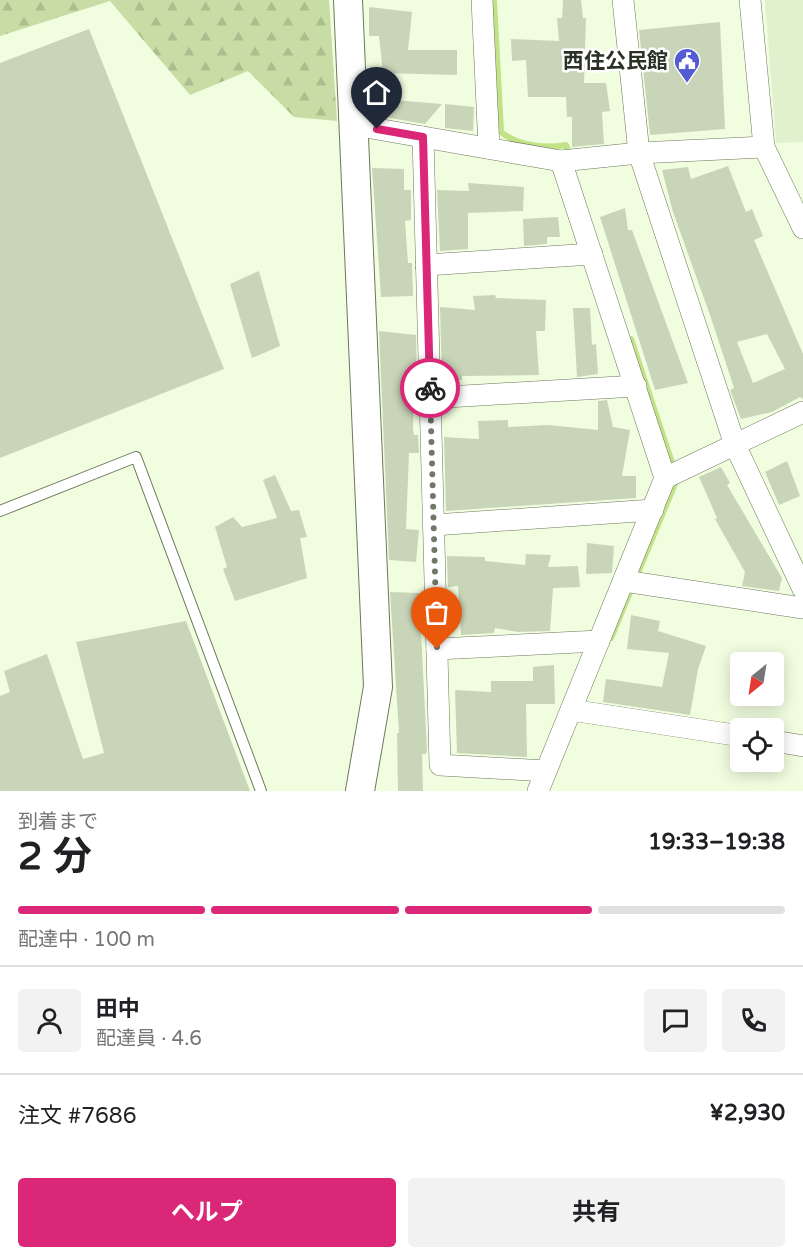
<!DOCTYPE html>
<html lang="ja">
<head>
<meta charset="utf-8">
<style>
  :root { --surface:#fff; --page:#f2f2f2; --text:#202124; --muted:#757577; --line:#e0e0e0; --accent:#db2777 }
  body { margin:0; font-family:"Varela Round","Noto Sans JP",sans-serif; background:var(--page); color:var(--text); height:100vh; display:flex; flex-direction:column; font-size:22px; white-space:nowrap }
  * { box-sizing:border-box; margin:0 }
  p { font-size:20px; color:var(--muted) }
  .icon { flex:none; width:33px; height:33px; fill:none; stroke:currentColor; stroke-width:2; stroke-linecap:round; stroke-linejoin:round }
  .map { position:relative; height:791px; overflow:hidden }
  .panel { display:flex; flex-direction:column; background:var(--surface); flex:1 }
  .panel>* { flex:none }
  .needle { width:39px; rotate:210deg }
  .buttons { position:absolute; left:730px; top:652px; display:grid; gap:12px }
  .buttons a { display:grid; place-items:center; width:54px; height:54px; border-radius:6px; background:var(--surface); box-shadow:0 3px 15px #0003; font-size:30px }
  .pin { position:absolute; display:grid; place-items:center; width:51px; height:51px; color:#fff; margin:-62px -26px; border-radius:50% 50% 50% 0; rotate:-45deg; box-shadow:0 0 6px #0007 }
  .pin .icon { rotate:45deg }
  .courier { position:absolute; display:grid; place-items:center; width:60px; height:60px; margin:-30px; border:4px solid #db2777; border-radius:50%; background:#fff; color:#222; box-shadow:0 2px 8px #0007 }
  .headline em { font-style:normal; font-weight:700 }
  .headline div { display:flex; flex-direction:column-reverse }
  .headline { display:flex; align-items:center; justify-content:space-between; height:102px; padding:0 18px }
  h1 { font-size:39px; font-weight:700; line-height:45px }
  .bar { display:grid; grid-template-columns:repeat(4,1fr); gap:9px 6px; align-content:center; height:72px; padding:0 18px }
  .bar i { height:8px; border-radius:4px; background:var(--line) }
  .bar .active { background:var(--accent) }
  .bar p { grid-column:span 4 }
  .line { display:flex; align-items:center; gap:15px; padding:0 18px; border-top:2px solid var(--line) }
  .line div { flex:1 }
  .round { display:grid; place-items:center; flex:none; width:63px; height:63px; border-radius:6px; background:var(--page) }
  .button { display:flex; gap:12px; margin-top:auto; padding:12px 18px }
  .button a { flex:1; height:69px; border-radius:6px; background:var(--accent); color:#fff; font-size:24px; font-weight:700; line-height:69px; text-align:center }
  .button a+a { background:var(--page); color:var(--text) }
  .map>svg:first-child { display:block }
  .built { fill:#e2f1cd }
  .forest { fill:url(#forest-firs) }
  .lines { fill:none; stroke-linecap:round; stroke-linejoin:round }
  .stream { stroke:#c1e286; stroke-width:6 }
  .building { fill:#c9d5b9; fill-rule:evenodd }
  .lane-casing { stroke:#6d775e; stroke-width:12 }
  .street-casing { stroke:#6d775e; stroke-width:22 }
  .secondary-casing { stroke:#6d775e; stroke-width:30 }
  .lane { stroke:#fff; stroke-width:10 }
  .street { stroke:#fff; stroke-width:21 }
  .secondary { stroke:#fff; stroke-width:28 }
  .done { stroke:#717867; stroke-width:6; stroke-dasharray:0 10.8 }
  .route { stroke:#db2777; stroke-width:8 }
  .labels { text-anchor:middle; stroke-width:5; stroke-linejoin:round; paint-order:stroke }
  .poi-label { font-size:21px; font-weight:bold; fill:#2c3126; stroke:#fff; text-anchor:end }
</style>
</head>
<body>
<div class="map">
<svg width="803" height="791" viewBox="0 0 803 791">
  <defs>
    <pattern id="forest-firs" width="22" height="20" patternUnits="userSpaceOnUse" patternTransform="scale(1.5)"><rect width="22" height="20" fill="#c7dda5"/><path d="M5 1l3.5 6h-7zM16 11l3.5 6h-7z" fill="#abbe8e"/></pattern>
  </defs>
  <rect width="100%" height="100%" fill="#f1fddf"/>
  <!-- built -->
  <polygon class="built" points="765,0 803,0 803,142 776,143"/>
  <!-- forest -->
  <polygon class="forest" points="0,0 329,0 337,121 294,117 248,71 190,95 110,1 0,36"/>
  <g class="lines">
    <!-- stream -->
    <g class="stream">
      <path d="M 494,0 L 501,132 C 516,145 546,149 566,145 L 568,150"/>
      <polyline points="631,339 674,469"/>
      <polyline points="611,638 677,479"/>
    </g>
  </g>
  <!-- building -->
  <g class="building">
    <polygon points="563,0 581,0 583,18 586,18 584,83 606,83 610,111 602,112 604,144 572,147 572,117 567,117 566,97 528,97 526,60 512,61 511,39 559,41 557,18 562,18"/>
    <polygon points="369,7 412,12 408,50 457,50 457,75 383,73 379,36 369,36"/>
    <polygon points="720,22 725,129 650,135 639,30"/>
    <polygon points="89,29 224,369 0,458 0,63"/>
    <polygon points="394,100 442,104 425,124 373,115 372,102"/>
    <polygon points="445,104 474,107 473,131 445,128"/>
    <path d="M 728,166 L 746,212 L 752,209 L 763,236 L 754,240 L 803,354 L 803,399 L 800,397 L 772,412 L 741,419 L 730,390 L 734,388 L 711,318 L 673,212 L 662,170 L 688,167 L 691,179 ZM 767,334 L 785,369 L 753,383 L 737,342 Z"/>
    <polygon points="372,168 404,169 404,190 411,190 411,220 405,221 408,263 412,263 413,296 381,297"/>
    <polygon points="468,183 524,187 523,211 468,213 468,249 440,251 437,190 469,191"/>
    <polygon points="625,208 628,230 632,230 688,383 655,390 600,217"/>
    <polygon points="558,217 560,237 547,237 547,244 524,246 523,219"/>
    <polygon points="259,271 280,346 252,358 230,284"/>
    <polygon points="495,295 496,298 546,300 545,331 536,331 539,375 462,376 462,380 442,380 440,307 475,310 473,296"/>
    <polygon points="573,308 590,308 592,345 596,344 598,374 577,377"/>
    <polygon points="379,331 416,335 417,379 414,379 413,429 414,435 418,435 419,453 409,453 406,529 419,530 416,562 389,560"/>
    <polygon points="607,400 613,427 630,430 622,476 636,476 636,498 446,511 444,437 479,439 478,421 508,420 508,427 548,425 598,430 598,401"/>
    <polygon points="787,461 800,496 779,505 765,472"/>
    <polygon points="721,467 730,483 727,485 782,578 779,591 742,586 745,572 715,519 717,518 699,477"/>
    <polygon points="275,475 291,511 299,510 307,537 300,538 307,578 235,601 223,569 227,567 215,527 233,517 242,527 277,518 263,480"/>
    <polygon points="587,543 614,546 612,573 586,574"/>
    <polygon points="526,554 551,555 548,567 578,566 580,587 553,588 550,631 518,632 495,628 494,633 461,635 458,586 448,587 447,556 485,557 485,561 525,565"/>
    <polygon points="390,592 419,593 427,749 426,754 422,754 423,791 398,791 397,733 399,733"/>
    <polygon points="631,615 660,621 658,631 706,646 698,669 690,715 603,702 606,679 662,687 669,653 627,649"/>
    <polygon points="186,621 250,791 0,791 0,696 10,692 4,671 47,654 83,759 104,753 76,642"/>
    <polygon points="554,665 555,704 526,704 527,757 457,753 455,690 491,692 491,681 533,681 533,667"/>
  </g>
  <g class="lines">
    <!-- lane casing -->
    <g class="lane-casing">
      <polyline id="lane" points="0,511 136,457 261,791"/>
    </g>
    <!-- street casing -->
    <g class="street-casing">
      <g id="street">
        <polyline points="482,0 489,148"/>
        <polyline points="623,0 639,153 735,445 803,589"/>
        <polyline points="750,0 764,147 803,228"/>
        <polyline points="354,125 561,161 639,153 764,147"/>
        <polyline points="423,137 440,765 546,771"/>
        <polyline points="426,265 592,254"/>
        <polyline points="430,398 636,386"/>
        <polyline points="665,478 803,412"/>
        <polyline points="434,525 653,510"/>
        <polyline points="624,581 803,608"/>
        <polyline points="437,649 599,641"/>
        <polyline points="571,710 741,736"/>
        <polyline points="774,741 803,746"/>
        <polyline points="538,791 665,478 561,161"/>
      </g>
    </g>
    <!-- secondary casing -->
    <g class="secondary-casing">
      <polyline id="secondary" points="348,0 378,687 360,791"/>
    </g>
    <!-- lane -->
    <use href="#lane" class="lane"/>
    <!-- street -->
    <use href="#street" class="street"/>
    <!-- secondary -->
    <use href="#secondary" class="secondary"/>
  </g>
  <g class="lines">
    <!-- done -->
    <polyline class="done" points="430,388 437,649"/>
    <!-- route -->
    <polyline class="route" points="377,129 423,137 430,388"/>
  </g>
  <!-- icons -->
  <defs>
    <g id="civic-pin" transform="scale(1.35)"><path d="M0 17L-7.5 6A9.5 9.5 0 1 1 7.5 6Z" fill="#535cd3" stroke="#fff"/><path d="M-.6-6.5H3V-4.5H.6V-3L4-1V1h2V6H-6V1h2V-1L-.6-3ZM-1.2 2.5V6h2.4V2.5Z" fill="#fff"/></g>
  </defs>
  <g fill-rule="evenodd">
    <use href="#civic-pin" x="687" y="61"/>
  </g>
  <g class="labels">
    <!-- poi labels -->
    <g class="poi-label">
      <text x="668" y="68">西住公民館</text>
    </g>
  </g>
</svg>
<div class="buttons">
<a><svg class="needle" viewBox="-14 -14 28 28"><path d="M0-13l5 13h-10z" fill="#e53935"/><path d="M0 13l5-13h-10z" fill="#757577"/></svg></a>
<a><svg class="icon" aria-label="locate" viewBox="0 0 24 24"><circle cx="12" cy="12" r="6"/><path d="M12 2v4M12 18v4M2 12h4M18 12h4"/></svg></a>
</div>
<div class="pin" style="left:437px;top:649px;background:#ea580c"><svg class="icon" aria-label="bag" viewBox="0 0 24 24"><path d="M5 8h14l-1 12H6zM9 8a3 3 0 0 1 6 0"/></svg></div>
<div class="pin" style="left:377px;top:129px;background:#1f2937"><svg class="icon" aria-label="home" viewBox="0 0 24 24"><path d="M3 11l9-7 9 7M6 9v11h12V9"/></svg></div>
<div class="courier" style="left:430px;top:388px"><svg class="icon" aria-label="bike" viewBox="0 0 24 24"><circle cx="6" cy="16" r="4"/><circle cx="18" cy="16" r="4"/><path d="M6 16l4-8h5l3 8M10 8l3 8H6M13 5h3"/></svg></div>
</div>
<section class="panel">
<div class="headline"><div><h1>2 分</h1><p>到着まで</p></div><em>19:33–19:38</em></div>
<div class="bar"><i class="active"></i><i class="active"></i><i class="active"></i><i></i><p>配達中 · 100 m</p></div>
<div class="line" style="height:108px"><a class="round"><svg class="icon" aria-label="person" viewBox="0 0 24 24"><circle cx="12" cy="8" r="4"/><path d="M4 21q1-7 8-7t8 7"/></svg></a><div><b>田中</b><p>配達員 · 4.6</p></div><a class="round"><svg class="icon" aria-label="chat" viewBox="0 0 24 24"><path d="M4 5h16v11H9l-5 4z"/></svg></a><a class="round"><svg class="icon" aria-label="phone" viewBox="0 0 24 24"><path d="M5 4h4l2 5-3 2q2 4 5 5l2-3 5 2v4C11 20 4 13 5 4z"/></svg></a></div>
<div class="line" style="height:78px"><div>注文 #7686</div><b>¥2,930</b></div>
<div class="button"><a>ヘルプ</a><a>共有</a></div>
</section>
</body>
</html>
